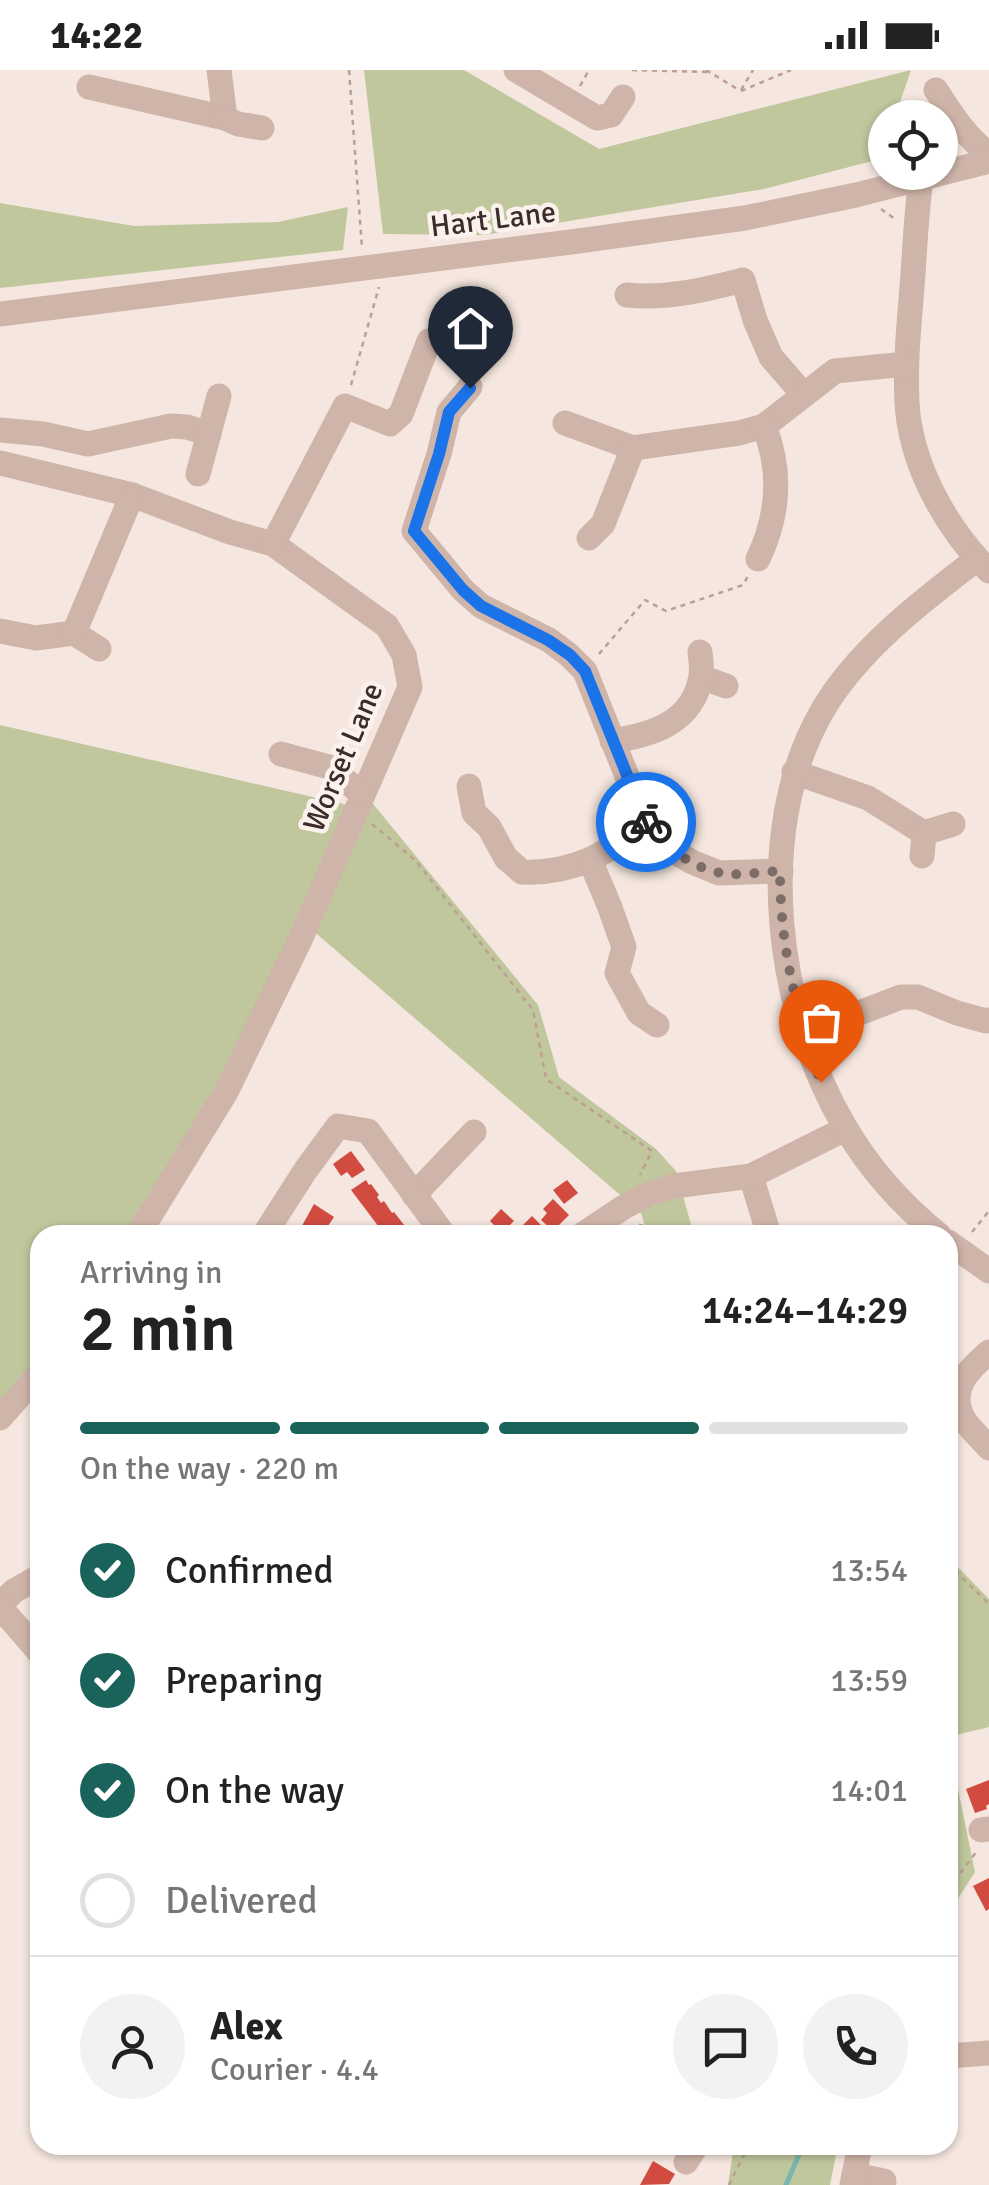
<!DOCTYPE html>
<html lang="en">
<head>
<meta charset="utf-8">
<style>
  :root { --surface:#fff; --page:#f2f2f2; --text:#222; --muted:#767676; --line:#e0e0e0; --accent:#1a635b }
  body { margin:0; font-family:Signika,sans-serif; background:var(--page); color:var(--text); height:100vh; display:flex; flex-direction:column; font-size:38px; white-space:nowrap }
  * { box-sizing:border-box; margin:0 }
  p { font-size:32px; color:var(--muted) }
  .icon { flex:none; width:55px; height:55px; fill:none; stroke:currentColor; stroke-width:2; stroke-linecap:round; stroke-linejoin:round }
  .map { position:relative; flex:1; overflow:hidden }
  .drawer { position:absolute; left:30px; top:1155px; width:928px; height:930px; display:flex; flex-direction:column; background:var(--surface); border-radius:30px; box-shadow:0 2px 8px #0004 }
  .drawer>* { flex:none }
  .controls { position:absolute; left:868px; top:30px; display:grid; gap:20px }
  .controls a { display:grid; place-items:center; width:90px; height:90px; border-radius:50%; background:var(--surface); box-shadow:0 2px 8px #0004; font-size:50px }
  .pin { position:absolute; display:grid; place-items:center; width:85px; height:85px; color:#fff; margin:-102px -42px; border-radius:50% 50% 50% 0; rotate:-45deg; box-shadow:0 0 10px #0007 }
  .pin .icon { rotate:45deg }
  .courier { position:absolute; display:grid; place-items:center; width:100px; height:100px; margin:-50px; border:8px solid #1a73e8; border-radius:50%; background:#fff; color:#222; box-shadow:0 2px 12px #0007 }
  .headline em { font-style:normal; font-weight:600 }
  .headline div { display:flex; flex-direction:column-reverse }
  .headline { display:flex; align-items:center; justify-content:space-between; height:170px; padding:0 50px }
  h1 { font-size:65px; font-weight:600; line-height:75px }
  .bar { display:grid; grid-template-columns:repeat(4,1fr); gap:15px 10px; align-content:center; height:120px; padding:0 50px }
  .bar i { height:12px; border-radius:8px; background:var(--line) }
  .bar .on { background:var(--accent) }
  .bar p { grid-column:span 4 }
  .line { display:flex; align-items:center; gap:25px; padding:0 50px; border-top:2px solid var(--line) }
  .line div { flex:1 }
  .round { display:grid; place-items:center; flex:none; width:105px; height:105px; border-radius:52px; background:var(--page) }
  ol { padding:0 50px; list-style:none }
  li { display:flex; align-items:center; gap:30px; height:110px }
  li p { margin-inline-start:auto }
  li .icon { padding:10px; border-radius:50%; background:var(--accent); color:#fff; stroke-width:4 }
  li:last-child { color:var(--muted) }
  li i { width:55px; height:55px; border:5px solid var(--line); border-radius:50% }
  .status { display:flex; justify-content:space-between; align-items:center; height:70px; padding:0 50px; background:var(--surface); direction:ltr }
  .status svg { height:28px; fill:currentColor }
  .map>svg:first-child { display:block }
  .green { fill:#c0c79d }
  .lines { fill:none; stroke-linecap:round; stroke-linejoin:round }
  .stream { stroke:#7bb6ae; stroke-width:5 }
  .building { fill:#d14b41 }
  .path { stroke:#bc9e93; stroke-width:2.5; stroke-dasharray:5 5; stroke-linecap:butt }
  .minor { stroke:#cfb4a9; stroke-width:25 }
  .done { stroke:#7d6d69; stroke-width:10; stroke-dasharray:0 18 }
  .route { stroke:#1a73e8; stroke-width:12 }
  .labels { text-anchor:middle; stroke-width:9; stroke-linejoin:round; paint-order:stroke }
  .street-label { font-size:30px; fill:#3c2c2a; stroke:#fcf2ed }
</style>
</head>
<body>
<div class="status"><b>14:22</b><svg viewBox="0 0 49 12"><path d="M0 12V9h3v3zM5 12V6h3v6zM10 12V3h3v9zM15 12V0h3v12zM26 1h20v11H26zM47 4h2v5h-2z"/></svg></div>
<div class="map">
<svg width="989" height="2115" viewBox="0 0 989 2115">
  <rect width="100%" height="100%" fill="#f5e7df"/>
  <!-- green -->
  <g class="green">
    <polygon points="364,0 464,0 599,79 911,0 895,47 885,48 885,75 880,89 764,119 484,165 383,164"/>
    <polygon points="0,133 134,156 278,152 348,137 343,180 0,218"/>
    <polygon points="0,655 352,736 218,1020 128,1165 40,1165 40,1296 0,1341"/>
    <polygon points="369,729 538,935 559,1007 656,1079 676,1101 694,1165 648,1165 641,1143 311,859"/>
    <polygon points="948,1487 989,1529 989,1657 948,1667"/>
    <polygon points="949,1675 975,1802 948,1844 948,1676"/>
    <polygon points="734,2075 838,2075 830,2115 728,2115"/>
  </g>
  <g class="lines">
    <!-- stream -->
    <polyline class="stream" points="786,2115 803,2075"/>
  </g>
  <!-- building -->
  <g class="building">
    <polygon points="351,1081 365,1100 352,1108 347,1102 341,1106 333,1094"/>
    <polygon points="366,1110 369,1115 371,1114 379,1125 377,1127 381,1133 384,1131 392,1143 394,1142 408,1160 401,1165 385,1165 351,1120"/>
    <polygon points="567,1110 578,1123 564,1134 553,1120"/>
    <polygon points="553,1129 569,1145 553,1161 541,1150 547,1143 543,1139"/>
    <polygon points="314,1134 334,1147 322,1165 297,1165"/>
    <polygon points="501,1139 514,1151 502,1163 490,1151"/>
    <polygon points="532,1146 548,1162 545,1165 525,1165 519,1159"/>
    <polygon points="989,1710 989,1734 986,1736 987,1739 975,1743 966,1719"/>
    <polygon points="989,1808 989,1839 986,1841 973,1816"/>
    <polygon points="653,2091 675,2104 669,2114 640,2115"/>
  </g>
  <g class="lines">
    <!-- path -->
    <g class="path">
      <polyline points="349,0 362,178"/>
      <polyline points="632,0 710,2"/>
      <polyline points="706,0 739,20"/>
      <polyline points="580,16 589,0"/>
      <polyline points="741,20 753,0"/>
      <polyline points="741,21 791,0"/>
      <polyline points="940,77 951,76"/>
      <polyline points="881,139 895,149"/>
      <polyline points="351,315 379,217"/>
      <polyline points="599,584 645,530 666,541 743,515 748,506"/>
      <polyline points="372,754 416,791 533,940 546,1009 652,1081 640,1105"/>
      <polyline points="639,1155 673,1162 674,1165"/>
      <polyline points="972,1162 989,1141"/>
      <polyline points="948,1494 989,1534"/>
      <polyline points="948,1819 977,1781"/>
      <polyline points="729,2115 749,2075"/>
    </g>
    <!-- minor -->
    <g class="minor">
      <polyline points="516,0 597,48 611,45 623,27"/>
      <polyline points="89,17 225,48 219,0"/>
      <path d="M 936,20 C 951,43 966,68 989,84"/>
      <polyline points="225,48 238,54 262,58"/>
      <path d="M 922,102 C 916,140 915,179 912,217 C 909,255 905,293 907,332 C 910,394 946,458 989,501"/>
      <path d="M 627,225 C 668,229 703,220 743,210 L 755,250 L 771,287 L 803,324"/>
      <polyline points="0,244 571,172 745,148 856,125 989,91"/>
      <polyline points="470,317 449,342 439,384 414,461 463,520 481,536 549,570 569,585 585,601 646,754 670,779 692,792 719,803 781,801"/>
      <polyline points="565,353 633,378"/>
      <polyline points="0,360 43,364 88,374 171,356 187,357 209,364"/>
      <polyline points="0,393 132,425 230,462 273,474 387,556 404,585 410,617 300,870 226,1022 138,1165"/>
      <polyline points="198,404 219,326"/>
      <polyline points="589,468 603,454 633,378 739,363 764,356 835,301 906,294"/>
      <polyline points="273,474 345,336 390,354 401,344 429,271"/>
      <path d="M 758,489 C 779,445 782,401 764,356"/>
      <polyline points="0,561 36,568 74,563 99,579"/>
      <polyline points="74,563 132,425"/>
      <polyline points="701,607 726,616"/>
      <path d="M 612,671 C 652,665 693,653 701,606 C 702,599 701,590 700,582"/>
      <polyline points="281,684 329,697 362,724"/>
      <polyline points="794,702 868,728 924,763"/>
      <path d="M 469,716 L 474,743 L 489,757 L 506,788 L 522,802 C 575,804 605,784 646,754"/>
      <polyline points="922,786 924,763 953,754"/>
      <polyline points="590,790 609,835 624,877 617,903 639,943 657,955"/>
      <polyline points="804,964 901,927 918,927 957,943 986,951 989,950"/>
      <polyline points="751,1106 769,1165"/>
      <polyline points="414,1125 474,1062"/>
      <polyline points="264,1165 305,1101 338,1056 368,1061 444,1165"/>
      <polyline points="582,1165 624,1137 651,1123 674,1116 751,1106 845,1059"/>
      <path d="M 939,1165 C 902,1135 869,1098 845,1057 C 776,941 753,763 821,643 C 855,582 923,530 977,489"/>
      <polyline points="948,1172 989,1201"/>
      <path d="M 989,1282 C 969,1299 949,1318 962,1346 C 967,1357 981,1368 989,1378"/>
      <polyline points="0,1348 40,1303"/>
      <polyline points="0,1534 14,1521 40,1506"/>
      <polyline points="0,1537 40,1583"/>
      <polyline points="981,1760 989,1759"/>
      <polyline points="948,1986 989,1983"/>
      <polyline points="686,2092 697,2075"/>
      <polyline points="854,2105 884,2111"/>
      <polyline points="852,2115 860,2075"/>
    </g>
  </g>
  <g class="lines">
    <!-- done -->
    <path class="done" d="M 646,752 C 664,774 687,795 716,802 C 736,807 761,802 780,801 C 780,876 796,941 821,1012"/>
    <!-- route -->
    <polyline class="route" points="470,318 449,342 439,384 414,461 463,520 481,536 548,570 570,585 585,601 646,752"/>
  </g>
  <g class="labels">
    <!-- street labels -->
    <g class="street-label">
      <text transform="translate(493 149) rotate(-7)" y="10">Hart Lane</text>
      <text transform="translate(343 687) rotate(-67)" y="10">Worset Lane</text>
    </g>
  </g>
</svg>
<div class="controls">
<a><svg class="icon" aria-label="locate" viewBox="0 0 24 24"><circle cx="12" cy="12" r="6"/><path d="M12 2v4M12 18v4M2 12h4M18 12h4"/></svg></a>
</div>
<div class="pin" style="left:821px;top:1012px;background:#ea580c"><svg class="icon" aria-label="bag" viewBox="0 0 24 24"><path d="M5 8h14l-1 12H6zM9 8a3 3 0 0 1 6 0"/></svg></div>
<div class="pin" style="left:470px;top:318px;background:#1f2937"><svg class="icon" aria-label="home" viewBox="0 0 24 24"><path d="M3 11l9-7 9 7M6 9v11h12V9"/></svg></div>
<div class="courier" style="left:646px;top:752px"><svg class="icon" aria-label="bike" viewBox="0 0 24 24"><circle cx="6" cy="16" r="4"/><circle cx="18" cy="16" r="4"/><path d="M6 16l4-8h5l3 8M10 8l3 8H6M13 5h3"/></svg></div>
<section class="drawer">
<div class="headline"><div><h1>2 min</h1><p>Arriving in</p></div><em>14:24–14:29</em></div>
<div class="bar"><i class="on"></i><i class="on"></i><i class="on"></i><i></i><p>On the way · 220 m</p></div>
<ol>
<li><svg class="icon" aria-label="check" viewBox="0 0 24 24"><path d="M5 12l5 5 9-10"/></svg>Confirmed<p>13:54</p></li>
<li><svg class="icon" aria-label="check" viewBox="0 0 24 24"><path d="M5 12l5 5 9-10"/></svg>Preparing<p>13:59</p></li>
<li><svg class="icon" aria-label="check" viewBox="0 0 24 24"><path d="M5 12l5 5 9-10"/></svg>On the way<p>14:01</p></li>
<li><i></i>Delivered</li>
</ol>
<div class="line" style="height:180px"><a class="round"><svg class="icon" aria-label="person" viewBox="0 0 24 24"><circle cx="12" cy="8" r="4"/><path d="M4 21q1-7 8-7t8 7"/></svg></a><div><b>Alex</b><p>Courier · 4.4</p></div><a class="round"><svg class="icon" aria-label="chat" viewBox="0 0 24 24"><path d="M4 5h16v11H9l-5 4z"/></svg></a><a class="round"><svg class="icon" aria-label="phone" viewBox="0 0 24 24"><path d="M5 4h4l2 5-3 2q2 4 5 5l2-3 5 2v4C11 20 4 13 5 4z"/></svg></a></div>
</section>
</div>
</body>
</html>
